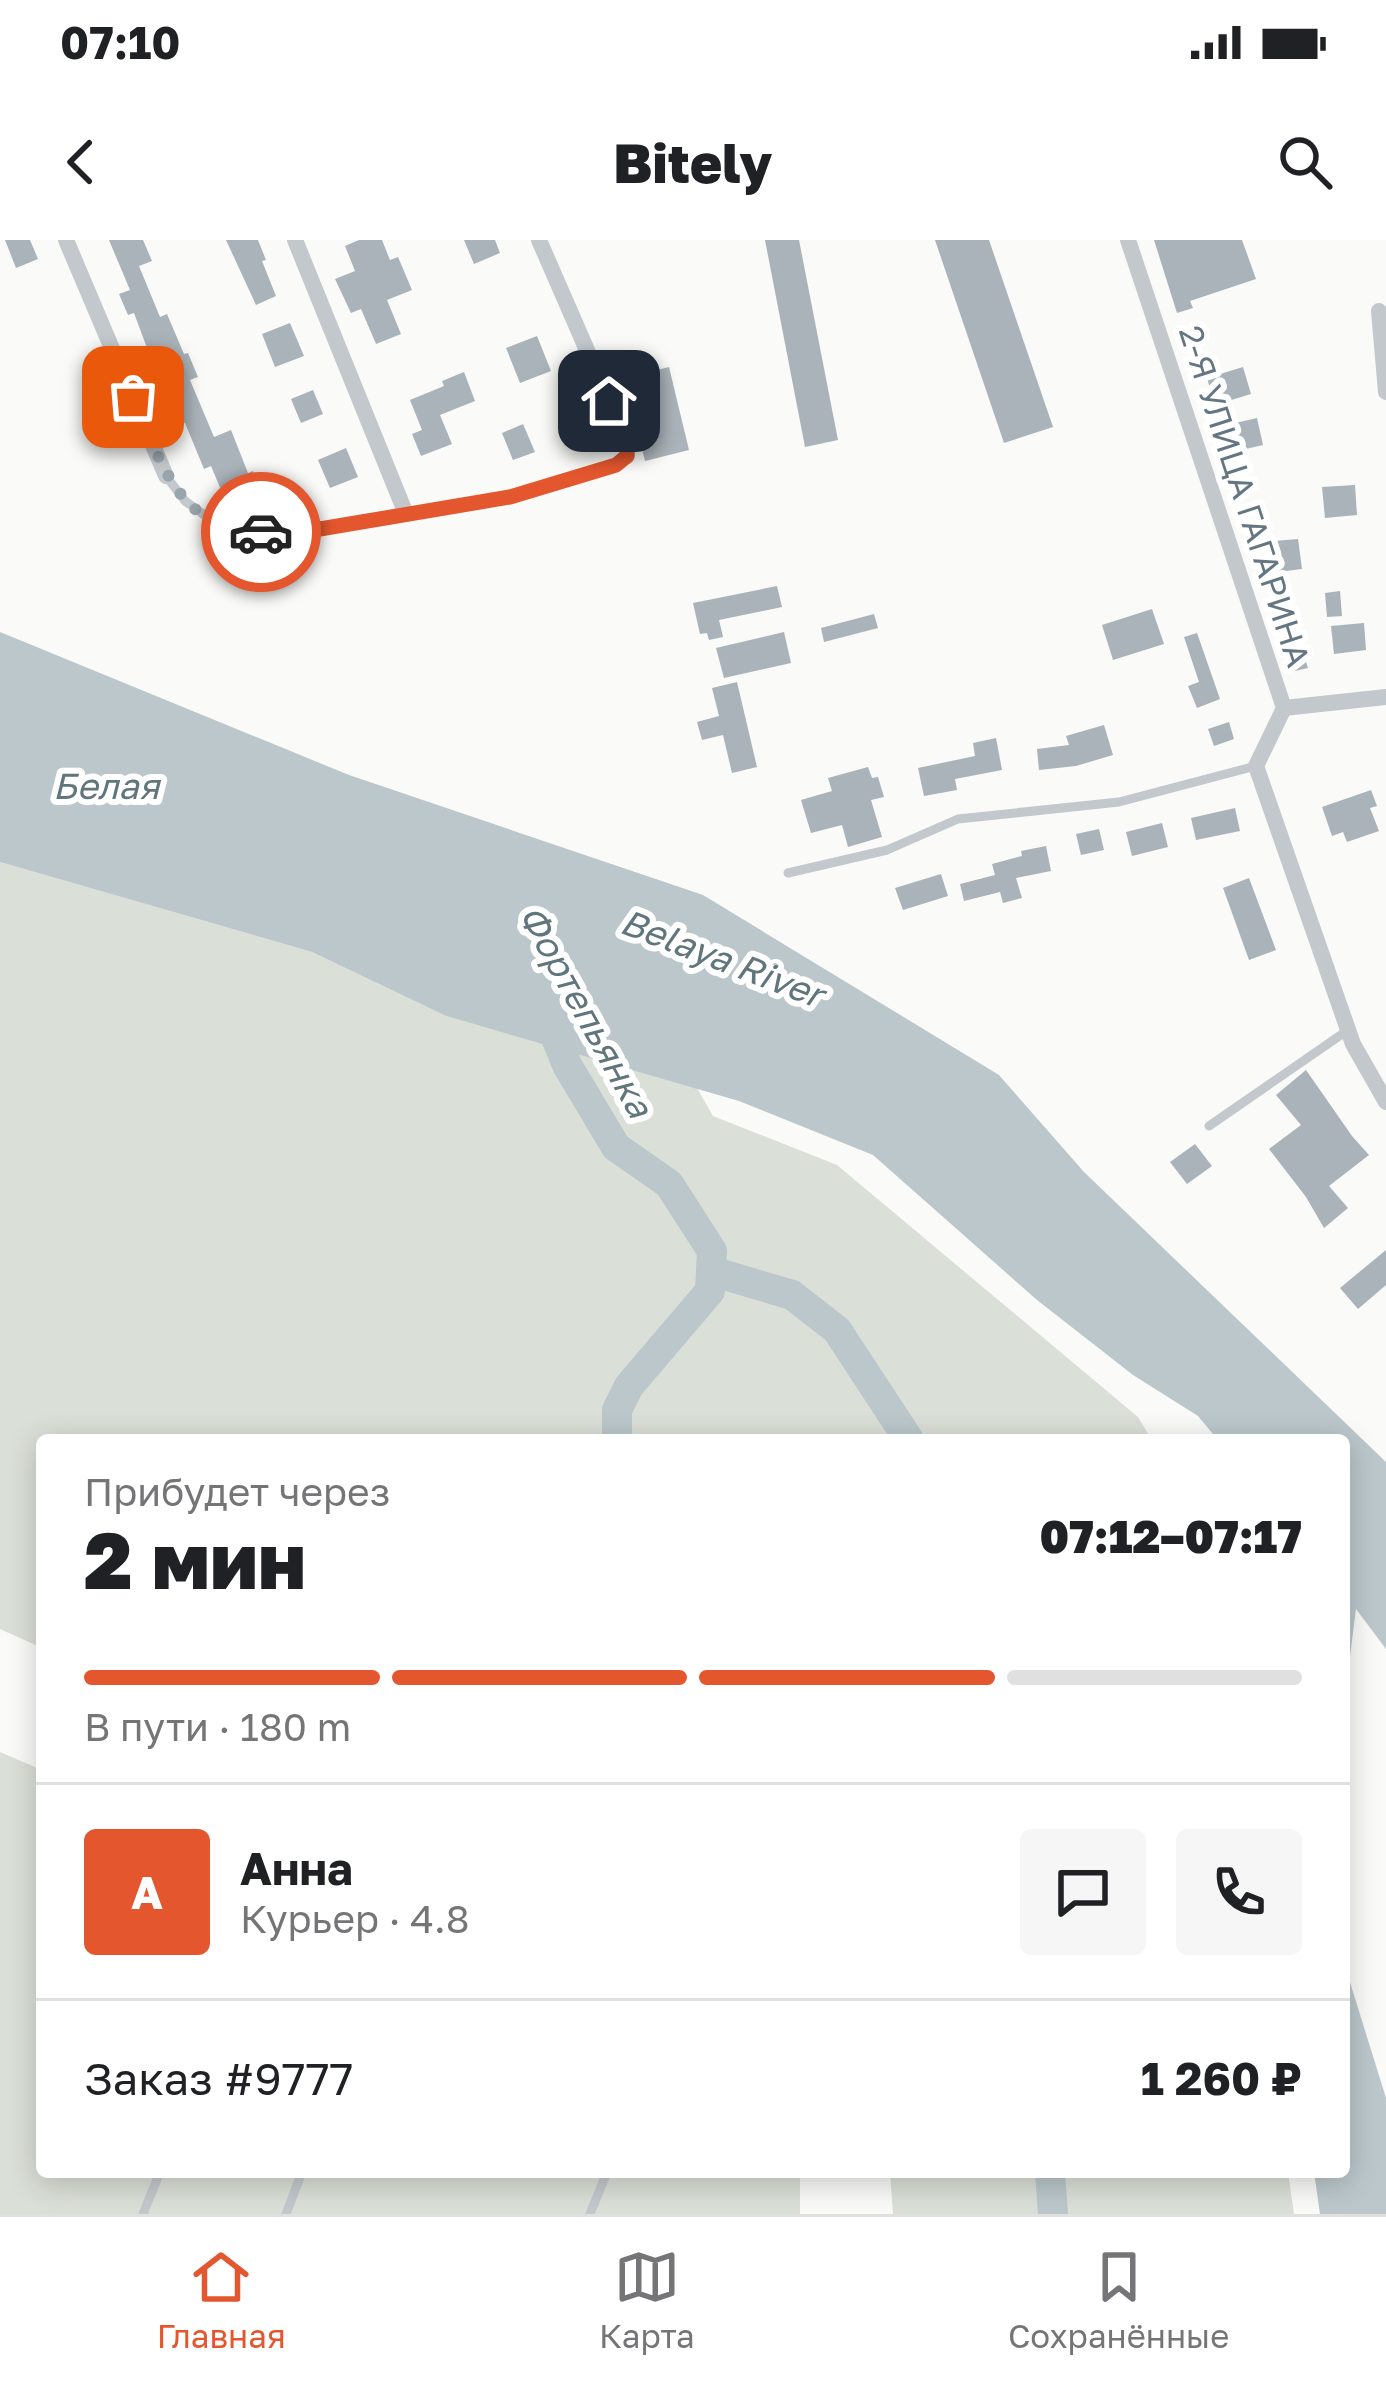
<!DOCTYPE html>
<html lang="ru">
<head>
<meta charset="utf-8">
<style>
  :root { --surface:#fff; --page:#f6f6f6; --text:#202124; --muted:#757577; --line:#e0e0e0; --accent:#e4572e }
  body { margin:0; font-family:"Golos Text",sans-serif; background:var(--page); color:var(--text); height:100vh; display:flex; flex-direction:column; font-size:45px; white-space:nowrap }
  * { box-sizing:border-box; margin:0 }
  p { font-size:39px; color:var(--muted) }
  .icon { flex:none; width:66px; height:66px; fill:none; stroke:currentColor; stroke-width:2; stroke-linecap:round; stroke-linejoin:round }
  .map { position:relative; flex:1; overflow:hidden }
  .details { position:absolute; left:36px; top:1194px; width:1314px; height:744px; display:flex; flex-direction:column; background:var(--surface); border-radius:12px; box-shadow:0 6px 30px #0003 }
  .details>* { flex:none }
  .pin { position:absolute; display:grid; place-items:center; width:102px; height:102px; color:#fff; margin:-51px; border-radius:24px; box-shadow:0 6px 18px #0006 }
  .courier { position:absolute; display:grid; place-items:center; width:120px; height:120px; margin:-60px; border:9px solid #e4572e; border-radius:50%; background:#fff; color:#222; box-shadow:0 3px 15px #0007 }
  .headline em { font-style:normal; font-weight:800 }
  .headline div { display:flex; flex-direction:column-reverse }
  .headline { display:flex; align-items:center; justify-content:space-between; height:204px; padding:0 48px }
  h1 { font-size:78px; font-weight:800; line-height:90px }
  .bar { display:grid; grid-template-columns:repeat(4,1fr); gap:18px 12px; align-content:center; height:144px; padding:0 48px }
  .bar i { height:15px; border-radius:9px; background:var(--line) }
  .bar .active { background:var(--accent) }
  .bar p { grid-column:span 4 }
  .line { display:flex; align-items:center; gap:30px; padding:0 48px; border-top:3px solid var(--line) }
  .line div { flex:1 }
  .round { display:grid; place-items:center; flex:none; width:126px; height:126px; border-radius:12px; background:var(--page) }
  .status { display:flex; justify-content:space-between; align-items:center; height:84px; padding:0 60px; background:var(--surface); direction:ltr }
  .status svg { height:33px; fill:currentColor }
  header { display:flex; justify-content:space-between; align-items:center; height:156px; padding:0 48px; background:var(--surface); font-size:54px; font-weight:800 }
  .menu { display:flex; justify-content:space-around; align-items:center; height:168px; border-top:3px solid var(--line); background:var(--surface); font-size:33px; color:var(--muted) }
  .menu a { display:grid; justify-items:center; gap:6px }
  .menu .active { color:var(--accent) }
  .map>svg:first-child { display:block }
  .green { fill:#dadfd7 }
  .water { fill:#bbc7cb }
  .lines { fill:none; stroke-linecap:round; stroke-linejoin:round }
  .river { stroke:#bbc7cb; stroke-width:30 }
  .building { fill:#aab3b9 }
  .service { stroke:#c3c8cc; stroke-width:9 }
  .minor { stroke:#c3c8cc; stroke-width:16 }
  .done { stroke:#99a4ac; stroke-width:12; stroke-dasharray:0 21.6 }
  .route { stroke:#e4572e; stroke-width:15 }
  .labels { text-anchor:middle; stroke-width:12; stroke-linejoin:round; paint-order:stroke }
  .street-label { font-size:33px; fill:#657683; stroke:#fff }
  .water-label { font-size:36px; font-style:italic; fill:#60757c; stroke:#fff }
</style>
</head>
<body>
<div class="status"><b>07:10</b><svg viewBox="0 0 49 12"><path d="M0 12V9h3v3zM5 12V6h3v6zM10 12V3h3v9zM15 12V0h3v12zM26 1h20v11H26zM47 4h2v5h-2z"/></svg></div>
<header><svg class="icon" aria-label="back" viewBox="0 0 24 24"><path d="M15 5l-7 7 7 7"/></svg>Bitely<svg class="icon" aria-label="search" viewBox="0 0 24 24"><circle cx="10" cy="10" r="6"/><path d="M15 15l6 6"/></svg></header>
<div class="map">
<svg width="1386" height="1974" viewBox="0 0 1386 1974">
  <rect width="100%" height="100%" fill="#fafaf8"/>
  <!-- green -->
  <g class="green">
    <polygon points="0,622 312,712 446,776 697,848 713,876 837,925 1138,1177 1152,1200 42,1200 42,1408 0,1389"/>
    <polygon points="0,1512 42,1530 42,1932 800,1932 800,1974 0,1974"/>
    <polygon points="890,1932 1288,1932 1294,1974 893,1974"/>
  </g>
  <!-- water -->
  <g class="water">
    <polygon points="0,392 349,535 703,655 999,835 1084,932 1386,1222 1386,1409 1356,1369 1344,1464 1344,1200 1218,1200 1198,1176 1133,1135 1037,1060 873,915 739,861 446,776 312,712 0,622"/>
    <polygon points="1344,1723 1386,1858 1386,1974 1320,1974 1314,1932 1344,1932"/>
  </g>
  <g class="lines">
    <!-- river -->
    <g class="river">
      <polyline points="544,768 567,825 616,907 669,944 712,1011 710,1051 629,1146 617,1170 617,1200"/>
      <polyline points="711,1031 792,1055 837,1090 909,1200"/>
      <polyline points="1050,1932 1053,1974"/>
    </g>
  </g>
  <!-- building -->
  <g class="building">
    <polygon points="5,0 30,0 38,19 16,28"/>
    <polygon points="109,0 143,0 152,21 139,26 160,77 167,74 184,114 188,113 198,137 190,140 214,197 231,190 248,233 253,231 266,263 232,276 211,226 204,229 185,183 181,184 166,150 163,151 134,73 128,75 119,54 130,50"/>
    <polygon points="226,0 258,0 266,20 262,21 276,56 256,65"/>
    <polygon points="359,0 382,0 390,20 398,17 412,50 387,60 401,94 376,104 361,69 351,73 335,39 355,31 345,6"/>
    <polygon points="464,0 495,0 500,13 474,24"/>
    <polygon points="765,0 799,0 838,200 805,207"/>
    <polygon points="935,0 989,0 1053,187 1004,203"/>
    <polygon points="1154,0 1242,0 1256,39 1190,61 1193,68 1177,73"/>
    <polygon points="290,83 304,116 275,127 262,94"/>
    <polygon points="537,96 551,131 520,143 506,108"/>
    <polygon points="669,127 689,210 645,221 624,138"/>
    <polygon points="1243,127 1251,154 1215,165 1207,138"/>
    <polygon points="464,132 475,161 440,175 452,204 421,216 412,194 422,190 410,160 444,146 442,141"/>
    <polygon points="313,150 323,174 301,183 291,159"/>
    <polygon points="1257,178 1263,205 1224,214 1218,187"/>
    <polygon points="523,184 535,212 513,220 502,193"/>
    <polygon points="346,208 358,237 330,248 318,220"/>
    <polygon points="1355,245 1357,275 1325,278 1322,247"/>
    <polygon points="1298,299 1302,329 1278,332 1274,301"/>
    <polygon points="777,346 782,367 719,380 723,397 709,400 707,393 700,394 693,363"/>
    <polygon points="1340,351 1342,376 1327,377 1325,353"/>
    <polygon points="1152,369 1164,404 1113,420 1102,385"/>
    <polygon points="874,374 878,388 824,402 821,388"/>
    <polygon points="1294,383 1308,428 1295,431 1281,387"/>
    <polygon points="1364,383 1366,410 1334,414 1331,386"/>
    <polygon points="784,392 791,423 724,438 716,408"/>
    <polygon points="1197,393 1220,459 1197,468 1188,446 1199,442 1184,397"/>
    <polygon points="737,442 757,527 732,533 723,495 702,500 697,482 719,476 712,448"/>
    <polygon points="1229,482 1234,499 1214,506 1208,489"/>
    <polygon points="1104,485 1113,515 1076,526 1039,530 1037,509 1069,505 1066,496"/>
    <polygon points="996,498 1002,530 955,539 957,550 924,556 918,528 975,516 973,503"/>
    <polygon points="868,527 872,538 878,537 884,557 871,560 882,597 848,607 842,585 811,593 801,560 832,551 828,538"/>
    <polygon points="1371,550 1377,566 1370,568 1379,591 1347,602 1343,592 1332,596 1322,567"/>
    <polygon points="1235,568 1240,591 1196,600 1191,578"/>
    <polygon points="1162,583 1168,607 1132,616 1126,592"/>
    <polygon points="1099,589 1104,610 1081,615 1076,594"/>
    <polygon points="1046,606 1051,631 1016,638 1022,658 1003,663 1000,652 964,661 960,644 995,635 992,624 1022,616 1021,611"/>
    <polygon points="941,634 948,656 903,670 895,648"/>
    <polygon points="1249,638 1276,710 1249,720 1223,648"/>
    <polygon points="1306,830 1352,896 1369,915 1329,946 1348,968 1324,988 1306,957 1269,909 1301,885 1276,855"/>
    <polygon points="1195,904 1212,926 1187,944 1170,922"/>
    <polygon points="1386,1010 1386,1045 1358,1069 1340,1048"/>
  </g>
  <g class="lines">
    <!-- service -->
    <g class="service">
      <polyline points="166,236 185,261 214,282 239,292 296,293 510,258 616,225 626,217"/>
      <polyline points="788,633 887,610 958,579 1119,562 1256,526"/>
      <polyline points="1209,886 1348,790"/>
      <polyline points="143,1974 160,1932"/>
      <polyline points="286,1974 302,1932"/>
      <polyline points="590,1974 607,1932"/>
    </g>
    <!-- minor -->
    <g class="minor">
      <polyline points="66,0 166,236"/>
      <polyline points="295,0 406,274"/>
      <polyline points="539,0 627,202 627,216"/>
      <polyline points="1128,0 1284,468 1256,526 1353,804 1386,862"/>
      <polyline points="1379,71 1386,152"/>
      <polyline points="1284,468 1386,457"/>
    </g>
  </g>
  <g class="lines">
    <!-- done -->
    <path class="done" d="M 133,157 C 160,220 179,292 261,292"/>
    <!-- route -->
    <polyline class="route" points="261,292 296,293 510,257 616,225 627,216 627,202 609,161"/>
  </g>
  <g class="labels">
    <!-- street labels -->
    <g class="street-label">
      <text transform="translate(1245 256) rotate(72)" y="12">2-Я УЛИЦА ГАГАРИНА</text>
    </g>
    <!-- water labels -->
    <g class="water-label">
      <text x="106" y="559">Белая</text>
      <text transform="translate(722 718) rotate(21)" y="13">Belaya River</text>
      <text transform="translate(586 771) rotate(61)" y="13">Фортепьянка</text>
    </g>
  </g>
</svg>
<div class="pin" style="left:133px;top:157px;background:#ea580c"><svg class="icon" aria-label="bag" viewBox="0 0 24 24"><path d="M5 8h14l-1 12H6zM9 8a3 3 0 0 1 6 0"/></svg></div>
<div class="pin" style="left:609px;top:161px;background:#1f2937"><svg class="icon" aria-label="home" viewBox="0 0 24 24"><path d="M3 11l9-7 9 7M6 9v11h12V9"/></svg></div>
<div class="courier" style="left:261px;top:292px"><svg class="icon" aria-label="car" viewBox="0 0 24 24"><path d="M5 17H2v-5l4-1 3-4h7l3 4 3 1v5h-3M9 17h6M6 11h13"/><circle cx="7" cy="17" r="2"/><circle cx="17" cy="17" r="2"/></svg></div>
<section class="details">
<div class="headline"><div><h1>2 мин</h1><p>Прибудет через</p></div><em>07:12–07:17</em></div>
<div class="bar"><i class="active"></i><i class="active"></i><i class="active"></i><i></i><p>В пути · 180 m</p></div>
<div class="line" style="height:216px"><b class="round" style="background:var(--accent);color:#fff">А</b><div><b>Анна</b><p>Курьер · 4.8</p></div><a class="round"><svg class="icon" aria-label="chat" viewBox="0 0 24 24"><path d="M4 5h16v11H9l-5 4z"/></svg></a><a class="round"><svg class="icon" aria-label="phone" viewBox="0 0 24 24"><path d="M5 4h4l2 5-3 2q2 4 5 5l2-3 5 2v4C11 20 4 13 5 4z"/></svg></a></div>
<div class="line" style="height:156px"><div>Заказ #9777</div><b>1 260 ₽</b></div>
</section>
</div>
<nav class="menu">
<a class="active"><svg class="icon" aria-label="home" viewBox="0 0 24 24"><path d="M3 11l9-7 9 7M6 9v11h12V9"/></svg>Главная</a>
<a><svg class="icon" aria-label="map" viewBox="0 0 24 24"><path d="M3 6l6-2 6 2 6-2v14l-6 2-6-2-6 2zM9 4v14M15 6v14"/></svg>Карта</a>
<a><svg class="icon" aria-label="saved" viewBox="0 0 24 24"><path d="M7 4h10v16l-5-4-5 4z"/></svg>Сохранённые</a>
</nav>
</body>
</html>
